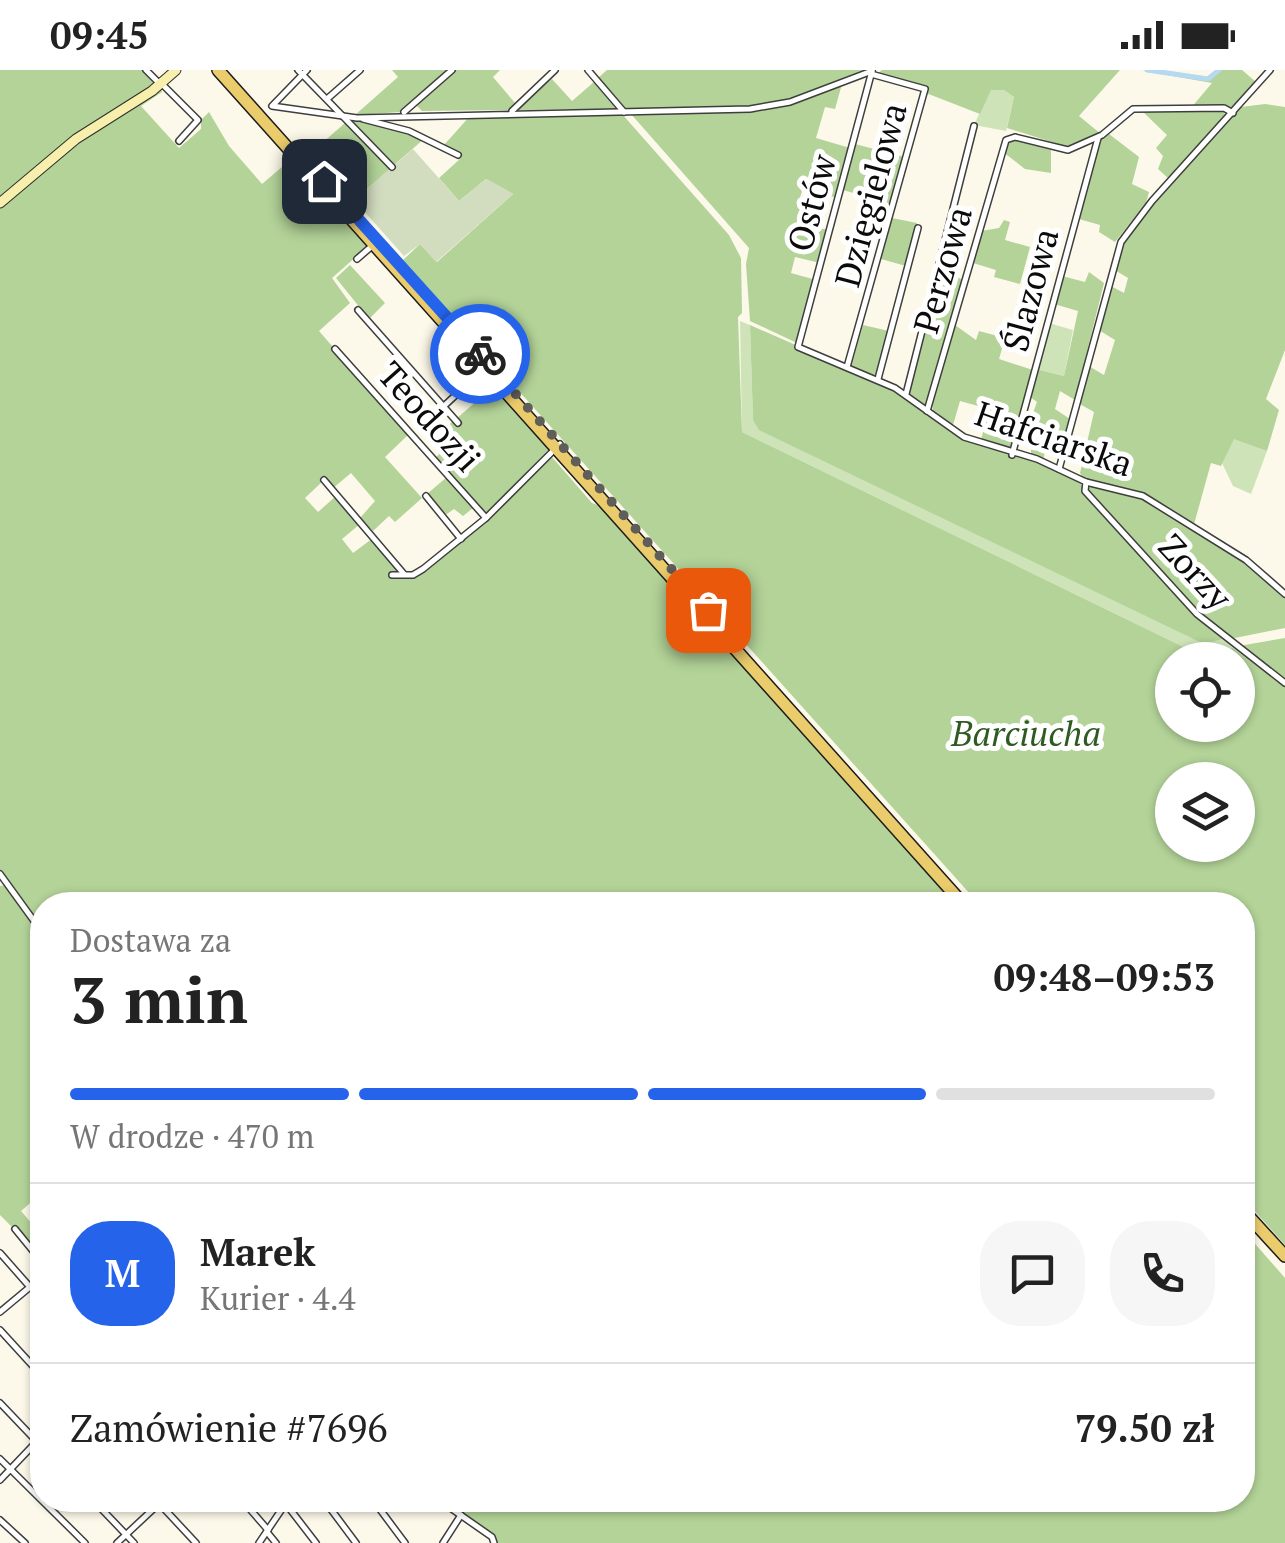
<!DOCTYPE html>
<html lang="pl">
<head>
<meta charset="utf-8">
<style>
  :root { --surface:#fff; --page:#f6f6f6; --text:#222; --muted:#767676; --line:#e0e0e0; --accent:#2563eb }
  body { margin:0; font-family:"PT Serif",serif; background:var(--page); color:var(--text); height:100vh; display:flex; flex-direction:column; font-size:38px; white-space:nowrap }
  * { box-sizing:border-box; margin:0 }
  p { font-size:32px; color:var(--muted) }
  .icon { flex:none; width:55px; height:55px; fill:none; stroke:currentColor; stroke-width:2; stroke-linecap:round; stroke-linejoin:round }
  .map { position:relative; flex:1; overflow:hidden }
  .drawer { position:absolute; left:30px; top:822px; width:1225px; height:620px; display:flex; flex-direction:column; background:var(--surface); border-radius:40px; box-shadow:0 2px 8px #0004 }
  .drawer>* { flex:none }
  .tools { position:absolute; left:1155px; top:572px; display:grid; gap:20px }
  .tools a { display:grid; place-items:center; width:100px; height:100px; border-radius:50%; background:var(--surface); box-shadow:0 2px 8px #0004; font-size:50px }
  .pin { position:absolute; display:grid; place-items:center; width:85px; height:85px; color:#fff; margin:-42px; border-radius:20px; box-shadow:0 5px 15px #0006 }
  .courier { position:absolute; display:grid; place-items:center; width:100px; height:100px; margin:-50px; border:8px solid #2563eb; border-radius:50%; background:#fff; color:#222; box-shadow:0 2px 12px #0007 }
  .head em { font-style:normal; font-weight:800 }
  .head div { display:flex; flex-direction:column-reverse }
  .head { display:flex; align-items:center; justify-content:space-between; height:170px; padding:0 40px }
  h1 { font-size:65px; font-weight:800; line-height:75px }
  .bar { display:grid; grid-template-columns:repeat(4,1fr); gap:15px 10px; align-content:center; height:120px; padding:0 40px }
  .bar i { height:12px; border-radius:8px; background:var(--line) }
  .bar .selected { background:var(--accent) }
  .bar p { grid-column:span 4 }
  .line { display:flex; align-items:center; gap:25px; padding:0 40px; border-top:2px solid var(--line) }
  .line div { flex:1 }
  .round { display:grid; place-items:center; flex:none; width:105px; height:105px; border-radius:40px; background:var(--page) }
  .status { display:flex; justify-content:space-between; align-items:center; height:70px; padding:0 50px; background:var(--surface); direction:ltr }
  .status svg { height:28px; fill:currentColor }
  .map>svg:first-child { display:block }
  .green { fill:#cee4b8 }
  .forest { fill:#b3d398; fill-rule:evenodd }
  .cemetery { fill:#d2dcbe }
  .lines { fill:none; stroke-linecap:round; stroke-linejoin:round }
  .canal { stroke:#b4d9f0; stroke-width:5 }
  .street-casing { stroke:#3e3e3e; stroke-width:8 }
  .secondary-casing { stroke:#2d2d2d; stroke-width:11 }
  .primary-casing { stroke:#1c1c1c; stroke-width:14 }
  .street { stroke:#fff; stroke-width:5 }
  .secondary { stroke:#f7efab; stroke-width:9 }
  .primary { stroke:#ebcc6c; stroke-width:11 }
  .done { stroke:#605e59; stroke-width:10; stroke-dasharray:0 18 }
  .route { stroke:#2563eb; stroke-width:12 }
  .labels { text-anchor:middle; stroke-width:10; stroke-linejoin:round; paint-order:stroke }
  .street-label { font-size:35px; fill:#0b0b0b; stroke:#fff }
  .park-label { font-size:35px; font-style:italic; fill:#2e5b22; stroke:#fff }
</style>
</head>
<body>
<div class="status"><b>09:45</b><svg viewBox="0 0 49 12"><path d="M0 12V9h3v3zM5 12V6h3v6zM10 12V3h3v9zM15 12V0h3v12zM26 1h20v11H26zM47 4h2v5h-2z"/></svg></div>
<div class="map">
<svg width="1285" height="1473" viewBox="0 0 1285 1473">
  <rect width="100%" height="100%" fill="#fdf9ea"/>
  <!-- green -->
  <g class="green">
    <polygon points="991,19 1004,20 1014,27 1006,61 974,55"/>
    <polygon points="740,251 750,255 753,350 1204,573 1223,569 1233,578 1198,584 742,362"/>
    <polygon points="1049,253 1073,260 1064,306 1036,299"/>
    <polygon points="1234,368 1267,381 1251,424 1233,416 1222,393"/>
  </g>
  <!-- forest -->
  <g class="forest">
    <polygon points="0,0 142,0 154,14 98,49 0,129"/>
    <polygon points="392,0 448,0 401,42 355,45 398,7"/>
    <polygon points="454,0 500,0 493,7 515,33 507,40 422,41 415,34"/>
    <polygon points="607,0 870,0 788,31 750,38 627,40 598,8"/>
    <polygon points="882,0 1120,0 1079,46 1101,64 1068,77 1007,58 1014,27 1004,20 991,20 980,44 877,4"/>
    <polygon points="1139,0 1209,10 1221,0 1242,0 1256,12 1232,37 1190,39 1212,13"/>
    <polygon points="552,9 572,31 594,12 618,39 514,40"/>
    <polygon points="842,14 835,39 825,37 816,68 850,78 837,128 803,118 798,134 808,137 804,154 828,160 820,193 795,187 791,203 816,210 797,273 750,251 746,194 749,178 631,44 755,42 787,36"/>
    <polygon points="161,17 162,22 141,36 179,78 201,59 201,50 209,42 229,76 262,114 289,91 367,177 332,208 350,233 319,261 409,364 385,387 422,428 395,452 389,446 373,461 360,448 375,431 351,403 332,419 324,410 305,428 318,442 336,426 360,454 342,469 353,483 373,468 408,507 416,508 462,471 551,386 592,433 603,437 955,835 42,835 42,860 0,800 0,138 69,78"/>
    <polygon points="1265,34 1285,37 1285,280 1266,329 1279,340 1267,381 1234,369 1221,396 1211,393 1193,458 1142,424 1083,408 1080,403 1094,342 1078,333 1087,295 1104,305 1115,270 1097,259 1109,215 1124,223 1128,208 1113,199 1123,174 1171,111 1241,37"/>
    <polygon points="1223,40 1226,47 1169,109 1158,99 1163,86 1156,78 1167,65 1142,41"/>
    <path d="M 622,44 L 729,165 L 741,188 L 742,243 L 738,247 L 742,362 L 1198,584 L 1233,578 L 1285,617 L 1285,1175 L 1243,1128 L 1242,835 L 980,835 L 402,191 L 420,174 L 437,192 L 513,124 L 486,109 L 459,131 L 439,108 L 461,88 L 459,82 L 444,75 L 470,46 ZM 1172,590 L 1238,590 L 1238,655 L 1172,655 ZM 1172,710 L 1238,710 L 1238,775 L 1172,775 Z"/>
    <path d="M 351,50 C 374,53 398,60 425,68 L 393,96 Z"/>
    <polygon points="345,53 390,99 354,130 330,105 339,96 321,74"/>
    <polygon points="1109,64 1139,87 1132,114 1149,122 1146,133 1115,172 1099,162 1100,155 1079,149 1100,70"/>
    <polygon points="1014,70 1051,80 1051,103 1025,99 1003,82 1005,73"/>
    <polygon points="855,74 905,87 892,134 843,120"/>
    <polygon points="892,148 917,153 906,196 881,189"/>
    <polygon points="1004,150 1010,152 1005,170 1030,177 1020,214 994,207 996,200 973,193 981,161 999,158"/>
    <polygon points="350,195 385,233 369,249 336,208"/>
    <polygon points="940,196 964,211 927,338 907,323"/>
    <polygon points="1089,202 1104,213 1075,330 1060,321 1055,339 1070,349 1062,379 1048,371 1043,390 1031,387 1031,370 1024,368 1016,378 1019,366 1031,368 1035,356 1023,349 1027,338 1027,345 1032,346 1037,332 1029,326 1036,299 1064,306 1078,241 1054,234 1062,206 1085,212"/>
    <polygon points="750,255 894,318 961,367 1012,386 1037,390 1078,411 1200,549 1223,569 1204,574 759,360 753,350"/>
    <polygon points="863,255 889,261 877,307 851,297"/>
    <polygon points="955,255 976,270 979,261 1005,268 999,289 1033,300 1011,384 981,370 989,339 960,331 953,355 972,368 933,342 932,334"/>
    <polygon points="483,303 550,378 485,445 435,388 447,377 437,366 453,351 459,354 456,349 479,329 469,316"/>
    <polygon points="447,407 473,438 463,446 454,439 444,446 427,424"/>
    <polygon points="1091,415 1143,427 1268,508 1285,524 1285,558 1230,569 1205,549 1088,420"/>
    <polygon points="1285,568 1285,611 1239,576"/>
    <polygon points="6,815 42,864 42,1135 36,1128 21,1141 39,1162 33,1167 42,1179 38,1183 0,1145 0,816"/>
    <polygon points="1243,1160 1285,1208 1285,1473 496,1473 442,1430 1242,1430"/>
  </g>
  <!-- cemetery -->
  <polygon class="cemetery" points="413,79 459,131 486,109 513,124 436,192 420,174 404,186 354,130"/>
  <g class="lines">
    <!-- canal -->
    <polyline class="canal" points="1147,0 1208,9 1219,0"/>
    <!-- street casing -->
    <g class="street-casing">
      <g id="street">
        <polyline points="146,0 160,14"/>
        <polyline points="298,0 392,97"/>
        <polyline points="307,0 272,36 357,48 750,39 790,32 872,1"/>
        <polyline points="588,0 624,42"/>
        <polyline points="872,1 798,277 895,318 964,367 1037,389 1086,412 1143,426 1246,490 1285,524"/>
        <polyline points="161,13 198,50 179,71"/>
        <polyline points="327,29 360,0"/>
        <polyline points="512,41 555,0"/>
        <polyline points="404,42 452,0"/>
        <polyline points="363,49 409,61 458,85"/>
        <polyline points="357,189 372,176"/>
        <polyline points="358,240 458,353"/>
        <polyline points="335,279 486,448"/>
        <polyline points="847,297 925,19 871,4"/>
        <polyline points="878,309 918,158"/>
        <polyline points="906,324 974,56"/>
        <polyline points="444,336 489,294"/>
        <polyline points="927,341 1006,70 1015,67 1068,80 1102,65 1133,39 1224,38 1233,43"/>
        <polyline points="1012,385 1098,68"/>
        <polyline points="1059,399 1121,172 1152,131 1270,0"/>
        <polyline points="324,410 404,504"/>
        <polyline points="1086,412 1085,421 1197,544 1285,613"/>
        <polyline points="426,426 461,469"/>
        <polyline points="392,505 413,505 423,499 486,448 560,374"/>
        <polyline points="0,804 42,862"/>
        <polyline points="15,1159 42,1192"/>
        <polyline points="0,1183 30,1217"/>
        <polyline points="0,1242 42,1207"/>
        <polyline points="37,1258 42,1265"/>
        <polyline points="0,1260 42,1306"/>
        <polyline points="0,1333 42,1377"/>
        <polyline points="0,1389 85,1473"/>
        <polyline points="0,1410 42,1366"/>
        <polyline points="93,1430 134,1473"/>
        <polyline points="156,1430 196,1473"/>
        <polyline points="242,1430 268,1460"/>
        <polyline points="324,1430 356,1473"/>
        <polyline points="373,1430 405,1473"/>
        <polyline points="439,1430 492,1467 494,1473"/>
        <polyline points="286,1434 316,1473"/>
        <polyline points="0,1450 25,1473"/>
        <polyline points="267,1462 276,1473"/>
        <polyline points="117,1473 163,1430"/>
        <polyline points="259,1473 288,1430"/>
        <polyline points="443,1473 461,1445"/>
      </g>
    </g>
    <!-- secondary casing -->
    <g class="secondary-casing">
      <polyline id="secondary" points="0,133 76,69 152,21 176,0"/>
    </g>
    <!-- primary casing -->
    <g class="primary-casing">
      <g id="primary">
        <polyline points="218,0 964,835"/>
        <polyline points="1242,1139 1285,1186"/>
      </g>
    </g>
    <!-- street -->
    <use href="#street" class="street"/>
    <!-- secondary -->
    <use href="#secondary" class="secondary"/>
    <!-- primary -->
    <use href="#primary" class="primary"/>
  </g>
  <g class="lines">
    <!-- done -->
    <polyline class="done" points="480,284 708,540"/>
    <!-- route -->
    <polyline class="route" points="324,111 480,284"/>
  </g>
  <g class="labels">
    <!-- street labels -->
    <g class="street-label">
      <text transform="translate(871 125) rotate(-75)" y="12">Dzięgielowa</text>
      <text transform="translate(812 133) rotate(-75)" y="12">Ostów</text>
      <text transform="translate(943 200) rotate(-74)" y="12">Perzowa</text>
      <text transform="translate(1031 220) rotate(-75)" y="12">Ślazowa</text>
      <text transform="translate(429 347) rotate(48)" y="12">Teodozji</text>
      <text transform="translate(1054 369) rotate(19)" y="12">Hafciarska</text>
      <text transform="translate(1195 502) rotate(47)" y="12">Zorzy</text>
    </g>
    <!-- park labels -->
    <g class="park-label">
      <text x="1026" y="676">Barciucha</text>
    </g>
  </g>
</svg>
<div class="tools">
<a><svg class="icon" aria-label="locate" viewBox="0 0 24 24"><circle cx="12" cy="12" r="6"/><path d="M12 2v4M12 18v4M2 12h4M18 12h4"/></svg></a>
<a><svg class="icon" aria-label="layers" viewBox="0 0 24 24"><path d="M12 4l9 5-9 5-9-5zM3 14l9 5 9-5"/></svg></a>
</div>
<div class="pin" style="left:708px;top:540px;background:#ea580c"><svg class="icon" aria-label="bag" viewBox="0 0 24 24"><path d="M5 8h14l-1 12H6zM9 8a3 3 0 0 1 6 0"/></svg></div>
<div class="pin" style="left:324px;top:111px;background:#1f2937"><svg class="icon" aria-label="home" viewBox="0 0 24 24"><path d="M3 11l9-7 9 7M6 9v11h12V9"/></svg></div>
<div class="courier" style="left:480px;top:284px"><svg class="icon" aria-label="bike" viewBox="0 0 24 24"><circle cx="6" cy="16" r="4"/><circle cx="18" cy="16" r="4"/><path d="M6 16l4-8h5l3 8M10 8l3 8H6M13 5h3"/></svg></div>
<section class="drawer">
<div class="head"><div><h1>3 min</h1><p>Dostawa za</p></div><em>09:48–09:53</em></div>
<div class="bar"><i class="selected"></i><i class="selected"></i><i class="selected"></i><i></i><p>W drodze · 470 m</p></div>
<div class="line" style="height:180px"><b class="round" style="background:var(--accent);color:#fff">M</b><div><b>Marek</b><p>Kurier · 4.4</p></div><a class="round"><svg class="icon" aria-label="chat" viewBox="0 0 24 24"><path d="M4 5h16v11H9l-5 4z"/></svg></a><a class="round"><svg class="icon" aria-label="phone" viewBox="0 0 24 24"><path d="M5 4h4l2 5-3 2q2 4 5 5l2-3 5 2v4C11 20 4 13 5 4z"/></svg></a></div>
<div class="line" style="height:130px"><div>Zamówienie #7696</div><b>79.50 zł</b></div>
</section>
</div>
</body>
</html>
